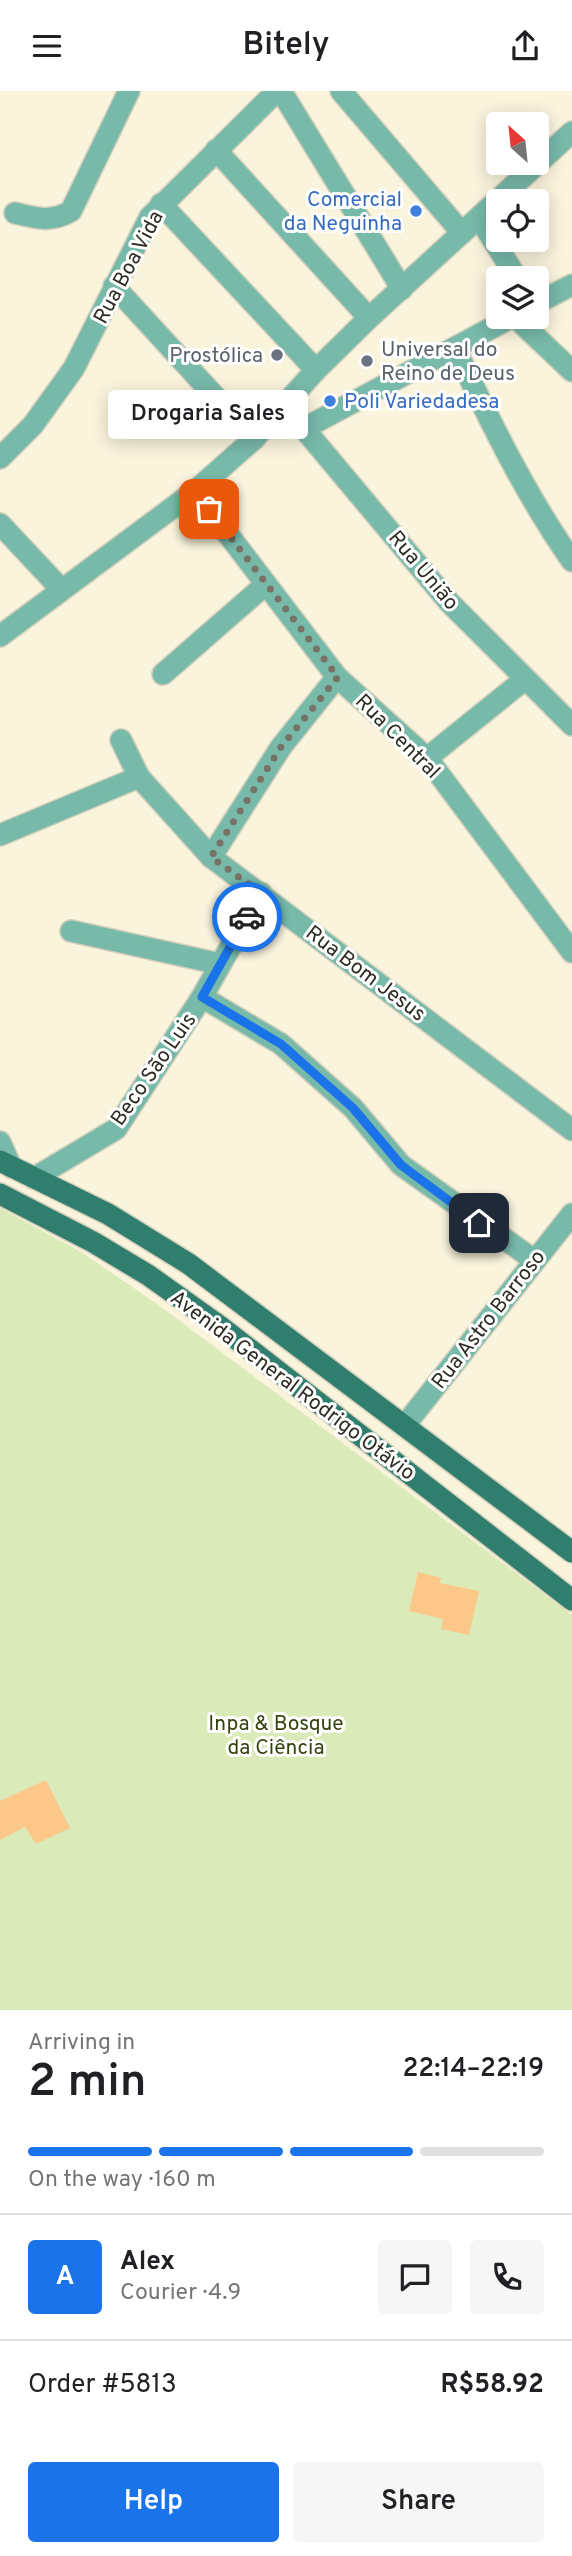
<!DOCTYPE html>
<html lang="en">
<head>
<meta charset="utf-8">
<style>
  :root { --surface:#fff; --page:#f6f6f6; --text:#202124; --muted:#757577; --line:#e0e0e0; --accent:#1a73e8 }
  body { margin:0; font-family:Overpass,sans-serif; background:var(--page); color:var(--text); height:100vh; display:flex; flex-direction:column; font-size:26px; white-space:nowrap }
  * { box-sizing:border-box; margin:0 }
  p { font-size:23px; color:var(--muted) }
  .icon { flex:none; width:38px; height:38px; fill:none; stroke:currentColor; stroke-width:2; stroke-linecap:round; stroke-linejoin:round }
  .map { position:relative; height:1919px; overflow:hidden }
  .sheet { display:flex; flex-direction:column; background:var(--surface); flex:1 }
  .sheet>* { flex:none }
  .needle { width:46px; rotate:333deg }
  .buttons { position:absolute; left:486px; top:21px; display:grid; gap:14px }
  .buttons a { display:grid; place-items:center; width:63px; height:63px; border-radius:7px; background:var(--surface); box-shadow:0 4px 18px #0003; font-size:35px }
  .pin { position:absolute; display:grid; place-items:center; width:60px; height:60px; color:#fff; margin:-30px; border-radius:14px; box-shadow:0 4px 10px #0006 }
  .courier { position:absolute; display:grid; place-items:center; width:70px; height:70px; margin:-35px; border:5px solid #1a73e8; border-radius:50%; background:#fff; color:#222; box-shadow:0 2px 9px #0007 }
  .bubble { position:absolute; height:49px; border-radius:7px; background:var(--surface); box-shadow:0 4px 18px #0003; font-size:23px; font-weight:600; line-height:49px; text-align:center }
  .head em { font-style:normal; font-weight:600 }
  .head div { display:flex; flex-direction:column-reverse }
  .head { display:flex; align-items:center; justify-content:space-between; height:119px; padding:0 28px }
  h1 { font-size:46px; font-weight:600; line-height:52px }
  .bar { display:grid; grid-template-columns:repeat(4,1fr); gap:10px 7px; align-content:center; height:84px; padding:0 28px }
  .bar i { height:9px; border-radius:5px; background:var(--line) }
  .bar .current { background:var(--accent) }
  .bar p { grid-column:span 4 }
  .line { display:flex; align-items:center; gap:18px; padding:0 28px; border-top:2px solid var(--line) }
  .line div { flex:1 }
  .round { display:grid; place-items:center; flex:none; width:74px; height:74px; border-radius:7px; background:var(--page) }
  .cta { display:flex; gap:14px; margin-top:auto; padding:14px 28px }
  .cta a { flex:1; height:80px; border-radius:7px; background:var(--accent); color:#fff; font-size:28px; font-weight:600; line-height:80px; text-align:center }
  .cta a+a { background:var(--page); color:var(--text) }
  header { display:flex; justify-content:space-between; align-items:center; height:91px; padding:0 28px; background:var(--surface); font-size:32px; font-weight:600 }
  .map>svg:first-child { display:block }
  .green { fill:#daebb9 }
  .building { fill:#fbc889 }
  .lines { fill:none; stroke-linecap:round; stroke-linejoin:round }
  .minor-casing { stroke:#d5d0bc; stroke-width:24 }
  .major-casing { stroke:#d5d0bc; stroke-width:24 }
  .minor { stroke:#78baaa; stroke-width:21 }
  .major { stroke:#2f7e6e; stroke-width:21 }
  .done { stroke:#767265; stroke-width:7; stroke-dasharray:0 12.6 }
  .route { stroke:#1a73e8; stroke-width:9 }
  .shop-dot { fill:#3f7fe0; stroke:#fff; stroke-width:2.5 }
  .worship-dot { fill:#6b7280; stroke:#fff; stroke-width:2.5 }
  .labels { text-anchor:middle; stroke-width:6; stroke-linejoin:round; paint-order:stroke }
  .shop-label { font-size:21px; fill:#366cbe; stroke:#fff; text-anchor:end }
  .street-label { font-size:21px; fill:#2f2c24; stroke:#fff }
  .worship-label { font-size:21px; fill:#5b616d; stroke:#fff; text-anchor:start }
  .park-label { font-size:21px; fill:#35430d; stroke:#fff }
</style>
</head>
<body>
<header><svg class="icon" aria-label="menu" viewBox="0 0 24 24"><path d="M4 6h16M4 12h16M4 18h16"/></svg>Bitely<svg class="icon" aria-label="share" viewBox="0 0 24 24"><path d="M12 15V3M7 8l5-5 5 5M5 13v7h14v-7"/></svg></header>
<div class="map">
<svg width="572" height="1919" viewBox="0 0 572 1919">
  <rect width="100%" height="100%" fill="#faf4dd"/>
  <!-- green -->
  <polygon class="green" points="0,1117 83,1162 164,1218 572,1524 572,1919 0,1919"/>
  <!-- building -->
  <g class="building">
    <polygon points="418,1481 441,1487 440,1492 479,1500 469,1544 441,1538 443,1528 409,1520"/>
    <polygon points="46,1689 70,1737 36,1753 25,1736 0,1749 0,1710"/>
  </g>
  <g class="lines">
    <!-- minor casing -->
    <g class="minor-casing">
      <g id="minor">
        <polyline points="281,0 402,198"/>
        <polyline points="341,0 462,142"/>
        <polyline points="216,59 369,227"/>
        <polyline points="161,113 316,279"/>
        <path d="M 15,122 C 36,127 51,132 71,120 L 129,0"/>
        <polyline points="479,127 517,187"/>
        <polyline points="114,195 254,348"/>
        <polyline points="537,212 572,194"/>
        <polyline points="515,226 572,280"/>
        <path d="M 455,257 C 490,330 525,403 572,470"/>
        <polyline points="285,315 449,511 572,634"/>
        <polyline points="305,337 512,226"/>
        <polyline points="0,367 33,334 74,277 150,126 277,0"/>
        <polyline points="195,400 337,586 427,667 572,861"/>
        <polyline points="0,433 61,498"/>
        <polyline points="0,545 195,400 254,348 316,279 369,227 572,41"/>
        <polyline points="163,583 265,494"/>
        <polyline points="121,649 139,686 211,766 572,1039"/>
        <polyline points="427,667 524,589"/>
        <polyline points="0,744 139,686"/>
        <polyline points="211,766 281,656 337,586"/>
        <polyline points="71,840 220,873"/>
        <polyline points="202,906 281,953 353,1017 401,1074 534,1169"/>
        <polyline points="0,1051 11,1076"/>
        <polyline points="34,1087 116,1038 202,906 261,802"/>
        <polyline points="405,1334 572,1123"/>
      </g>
    </g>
    <!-- major casing -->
    <g class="major-casing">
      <g id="major">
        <polyline points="0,1070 108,1123 189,1173 572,1461"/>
        <polyline points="0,1103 93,1151 148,1184 221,1236 572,1509"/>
      </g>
    </g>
    <!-- minor -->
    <use href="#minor" class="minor"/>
    <!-- major -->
    <use href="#major" class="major"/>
  </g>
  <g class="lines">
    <!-- done -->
    <polyline class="done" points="209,418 338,586 281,656 211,766 261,802 247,826"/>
    <!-- route -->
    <polyline class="route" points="247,826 202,906 281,953 353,1017 401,1074 479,1132"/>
  </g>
  <!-- markers -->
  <g class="shop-dot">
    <circle cx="416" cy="120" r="7"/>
    <circle cx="330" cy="310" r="7"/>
  </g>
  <g class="worship-dot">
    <circle cx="277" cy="264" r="7"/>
    <circle cx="367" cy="270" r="7"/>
  </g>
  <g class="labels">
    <!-- shop labels -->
    <g class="shop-label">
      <text x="402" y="115">Comercial<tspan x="402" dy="24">da Neguinha</tspan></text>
      <text x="344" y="317" text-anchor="start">Poli Variedadesa</text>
    </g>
    <!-- street labels -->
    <g class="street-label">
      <text transform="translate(128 176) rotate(-62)" y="7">Rua Boa Vida</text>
      <text transform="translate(424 479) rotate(50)" y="7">Rua União</text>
      <text transform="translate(398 645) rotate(45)" y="7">Rua Central</text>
      <text transform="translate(366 882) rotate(37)" y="7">Rua Bom Jesus</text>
      <text transform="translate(153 978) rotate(-55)" y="7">Beco São Luis</text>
      <text transform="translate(488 1228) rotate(-52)" y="7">Rua Astro Barroso</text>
      <text transform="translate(293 1294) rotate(37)" y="7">Avenida General Rodrigo Otávio</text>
    </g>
    <!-- worship labels -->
    <g class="worship-label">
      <text x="381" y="265">Universal do<tspan x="381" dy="24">Reino de Deus</tspan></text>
      <text x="263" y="271" text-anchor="end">Prostólica</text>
    </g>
    <!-- park labels -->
    <g class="park-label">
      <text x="276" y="1639">Inpa &amp; Bosque<tspan x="276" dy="24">da Ciência</tspan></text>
    </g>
  </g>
</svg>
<div class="buttons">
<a><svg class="needle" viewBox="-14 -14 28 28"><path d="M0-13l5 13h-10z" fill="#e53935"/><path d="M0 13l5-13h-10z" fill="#757577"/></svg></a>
<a><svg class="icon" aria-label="locate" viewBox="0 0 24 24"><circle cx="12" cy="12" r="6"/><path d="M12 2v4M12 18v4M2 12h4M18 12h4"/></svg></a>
<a><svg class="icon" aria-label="layers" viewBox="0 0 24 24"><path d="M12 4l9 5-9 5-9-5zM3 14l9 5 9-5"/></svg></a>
</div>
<div class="pin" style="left:209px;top:418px;background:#ea580c"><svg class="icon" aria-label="bag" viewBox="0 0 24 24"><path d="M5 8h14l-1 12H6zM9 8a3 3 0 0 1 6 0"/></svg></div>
<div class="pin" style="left:479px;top:1132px;background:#1f2937"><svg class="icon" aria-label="home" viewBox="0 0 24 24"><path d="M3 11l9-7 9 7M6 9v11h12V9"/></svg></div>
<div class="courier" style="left:247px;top:826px"><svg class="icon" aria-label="car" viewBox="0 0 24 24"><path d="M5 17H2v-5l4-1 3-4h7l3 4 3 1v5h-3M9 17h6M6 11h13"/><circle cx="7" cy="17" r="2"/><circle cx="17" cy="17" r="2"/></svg></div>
<div class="bubble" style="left:108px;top:299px;width:200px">Drogaria Sales</div>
</div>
<section class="sheet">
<div class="head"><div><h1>2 min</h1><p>Arriving in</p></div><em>22:14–22:19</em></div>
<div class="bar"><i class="current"></i><i class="current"></i><i class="current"></i><i></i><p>On the way · 160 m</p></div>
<div class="line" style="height:126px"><b class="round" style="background:var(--accent);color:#fff">A</b><div><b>Alex</b><p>Courier · 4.9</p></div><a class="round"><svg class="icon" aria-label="chat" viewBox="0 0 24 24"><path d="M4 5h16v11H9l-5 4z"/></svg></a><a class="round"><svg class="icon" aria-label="phone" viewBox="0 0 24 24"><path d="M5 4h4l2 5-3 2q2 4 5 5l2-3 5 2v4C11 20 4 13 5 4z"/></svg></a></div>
<div class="line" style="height:91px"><div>Order #5813</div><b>R$58.92</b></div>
<div class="cta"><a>Help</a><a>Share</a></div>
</section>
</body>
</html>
